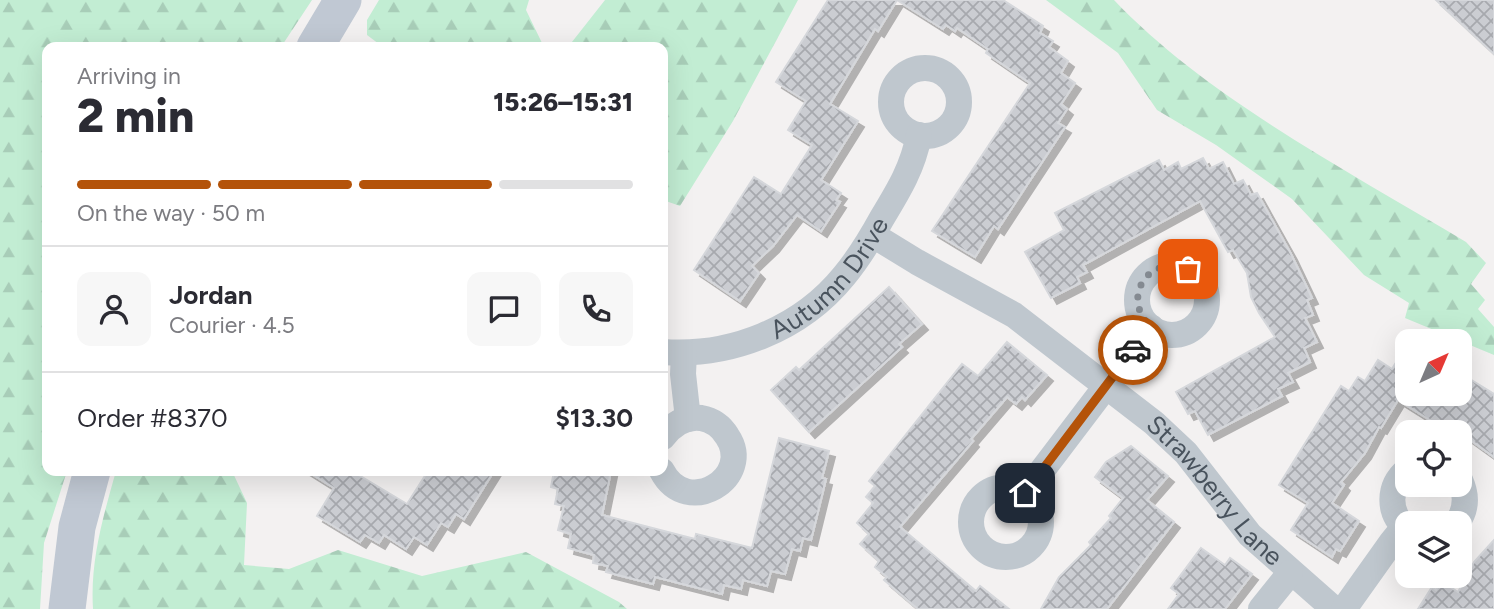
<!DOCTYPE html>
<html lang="en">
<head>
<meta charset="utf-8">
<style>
  :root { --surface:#fff; --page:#f7f7f7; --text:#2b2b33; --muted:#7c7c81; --line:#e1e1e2; --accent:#b45309 }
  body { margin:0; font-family:Figtree,sans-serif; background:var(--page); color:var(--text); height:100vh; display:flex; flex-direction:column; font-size:26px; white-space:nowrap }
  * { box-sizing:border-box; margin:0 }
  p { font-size:23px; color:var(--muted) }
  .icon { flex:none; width:38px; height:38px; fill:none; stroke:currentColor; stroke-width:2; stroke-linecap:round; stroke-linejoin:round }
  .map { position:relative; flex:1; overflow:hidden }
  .sheet { position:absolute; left:42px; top:42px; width:626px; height:434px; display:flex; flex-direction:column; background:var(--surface); border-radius:14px; box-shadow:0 7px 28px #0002 }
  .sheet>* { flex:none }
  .needle { width:46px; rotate:44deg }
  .tools { position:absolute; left:1395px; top:329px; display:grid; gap:14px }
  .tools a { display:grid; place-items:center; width:77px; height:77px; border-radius:14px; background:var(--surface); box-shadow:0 7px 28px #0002; font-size:35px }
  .pin { position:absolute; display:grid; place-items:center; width:60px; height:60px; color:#fff; margin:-30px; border-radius:14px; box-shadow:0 4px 10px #0006 }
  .courier { position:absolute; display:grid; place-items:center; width:70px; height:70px; margin:-35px; border:5px solid #b45309; border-radius:50%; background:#fff; color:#222; box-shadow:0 2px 9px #0007 }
  .overview em { font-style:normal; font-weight:800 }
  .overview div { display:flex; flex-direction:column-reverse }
  .overview { display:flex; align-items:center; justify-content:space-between; height:119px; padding:0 35px }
  h1 { font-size:46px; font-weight:800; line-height:52px }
  .bar { display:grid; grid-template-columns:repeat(4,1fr); gap:10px 7px; align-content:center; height:84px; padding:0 35px }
  .bar i { height:9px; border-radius:5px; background:var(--line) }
  .bar .selected { background:var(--accent) }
  .bar p { grid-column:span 4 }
  .line { display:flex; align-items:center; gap:18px; padding:0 35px; border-top:2px solid var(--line) }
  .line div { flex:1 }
  .round { display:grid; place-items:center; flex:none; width:74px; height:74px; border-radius:14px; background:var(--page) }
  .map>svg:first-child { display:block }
  .forest { fill:url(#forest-firs) }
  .building { fill:url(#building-cross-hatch); stroke:#d5d7db; stroke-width:2; filter:url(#shadow) }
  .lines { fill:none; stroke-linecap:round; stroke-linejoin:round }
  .street { stroke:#bfc7ce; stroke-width:26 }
  .secondary { stroke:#c0c8d3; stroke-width:37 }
  .done { stroke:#848a91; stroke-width:7; stroke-dasharray:0 12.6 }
  .route { stroke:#b45309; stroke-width:9 }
  .labels { text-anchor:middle; stroke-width:5; stroke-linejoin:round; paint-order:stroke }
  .street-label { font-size:26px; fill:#49535d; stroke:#fff }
</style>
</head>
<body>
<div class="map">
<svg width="1494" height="609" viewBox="0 0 1494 609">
  <defs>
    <pattern id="forest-firs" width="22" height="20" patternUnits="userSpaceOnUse" patternTransform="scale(1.75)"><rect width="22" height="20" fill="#c2edd3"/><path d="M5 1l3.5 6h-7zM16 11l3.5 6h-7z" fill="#a8cdb8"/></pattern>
    <pattern id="building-cross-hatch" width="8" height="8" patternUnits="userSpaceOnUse" patternTransform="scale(1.75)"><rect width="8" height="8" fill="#cbcdd2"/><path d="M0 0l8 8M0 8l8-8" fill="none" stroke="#a7a9ae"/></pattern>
    <filter id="shadow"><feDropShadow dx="6" dy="6" stdDeviation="0" flood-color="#0004"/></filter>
  </defs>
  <rect width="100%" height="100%" fill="#f3f1f1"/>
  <!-- forest -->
  <g class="forest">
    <polygon points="0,0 312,0 281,47 47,47 47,471 67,471 44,543 40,609 0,609"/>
    <polygon points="379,0 529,0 526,10 542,43 562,47 383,47 367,35 367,20"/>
    <polygon points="605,0 798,0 733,121 680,206 663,200 663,47 568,47"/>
    <path d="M 1046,0 L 1114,0 C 1207,98 1350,172 1466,242 L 1486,263 L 1471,284 L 1485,300 L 1478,309 L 1494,327 L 1494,355 L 1405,318 L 1409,303 L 1364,275 L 1292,199 L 1216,145 L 1157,110 L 1118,53 Z"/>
    <path d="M 116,471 L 232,471 L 247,503 L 244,565 L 289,569 L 338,550 L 422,576 L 526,552 L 619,602 L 627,609 L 93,609 C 90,561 103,517 116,471 Z"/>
  </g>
  <!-- building -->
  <g class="building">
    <polygon points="828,0 897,0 878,31 875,29 830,104 858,121 821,180 841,193 836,200 840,202 821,231 797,215 773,246 752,266 759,273 740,301 694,270 754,177 781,194 812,145 788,130 806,101 776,82"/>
    <polygon points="897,0 1003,0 1043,26 1040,33 1053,41 1049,47 1068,61 1061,73 1075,83 1061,104 1067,109 1058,123 1065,127 998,229 994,226 975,257 932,231 1030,83 986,53 988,49 957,28 955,31 946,25 943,29"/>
    <polygon points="1436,0 1494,0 1494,54"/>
    <polygon points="1203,158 1209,169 1223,162 1234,184 1243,180 1251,195 1257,193 1291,254 1312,298 1307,300 1313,315 1305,318 1317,342 1304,348 1310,362 1288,373 1293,382 1278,389 1282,396 1208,435 1195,411 1188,414 1176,392 1275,337 1259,313 1251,297 1247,273 1233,250 1228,252 1200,201 1083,265 1087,272 1077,277 1080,283 1051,298 1025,252 1064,230 1055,213 1159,160 1164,170 1178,162 1181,169"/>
    <polygon points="889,287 922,324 899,344 902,347 809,432 771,390 796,367 799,370"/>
    <polygon points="1007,342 1047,375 1025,400 1022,397 1016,404 1007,397 971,439 973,441 900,527 976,591 980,586 1009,609 918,609 884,580 887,577 875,567 879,561 860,544 869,534 857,523 873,503 866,497 875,486 869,481 962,364 978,376"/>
    <polygon points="1407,344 1407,394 1460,394 1460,373 1494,394 1494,457 1455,429 1454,431 1446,426 1444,429 1398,400 1381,428 1379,427 1365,453 1341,482 1344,485 1332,503 1359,521 1340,551 1336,549 1332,557 1291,530 1308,503 1279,485 1341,386 1349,391 1358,377 1365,381 1378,360 1392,369"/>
    <polygon points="779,438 829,451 822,478 826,479 811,540 803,538 800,551 792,549 785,574 771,571 767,586 743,580 741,589 724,585 722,594 655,577 653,584 606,572 608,566 593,563 594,555 568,548 571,534 558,530 564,506 555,504 558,489 551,487 554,471 611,471 602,515 695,539 696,534 752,548"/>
    <polygon points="1131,446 1168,476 1147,500 1174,522 1107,609 1041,609 1059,577 1091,545 1089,542 1111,518 1109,516 1123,498 1095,477 1106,462"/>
    <polygon points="307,471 352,471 407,504 428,471 494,471 464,519 456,514 448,527 441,523 427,545 414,537 406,549 384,535 379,543 365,535 360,542 317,516 334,488"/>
    <polygon points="1494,540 1494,609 1418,609 1432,587 1436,590 1441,581 1458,592 1474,562"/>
    <polygon points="1201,548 1225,565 1230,558 1252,574 1225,609 1168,609 1179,594 1171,588"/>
  </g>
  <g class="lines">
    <!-- street -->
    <g class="street">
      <circle cx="925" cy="102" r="34"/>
      <path id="s1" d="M 873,235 L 917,262 L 1014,315 L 1154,423 L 1186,453 L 1250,535 L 1334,609"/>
      <circle cx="1172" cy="300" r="35"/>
      <path id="s2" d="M 663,352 C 731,357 801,329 844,276 C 859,258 871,238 882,218 C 899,190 913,167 919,135"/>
      <polyline points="684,353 683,374 688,419"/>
      <path d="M 1407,470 C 1388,486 1387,513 1407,529"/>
      <path d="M 662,471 C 687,519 755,477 727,436 C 721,426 712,420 701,418 C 685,416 672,425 663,437"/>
      <circle cx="1006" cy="522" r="35"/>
      <polyline points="1025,493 1151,327"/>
      <path d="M 1457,523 C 1467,509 1467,495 1460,480"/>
      <polyline points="1261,609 1290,573"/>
      <polyline points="1344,609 1391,543 1404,527"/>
    </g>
    <!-- secondary -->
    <g class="secondary">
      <polyline points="315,47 343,0"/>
      <polyline points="67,609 77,527 92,471"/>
    </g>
  </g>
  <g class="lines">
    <!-- done -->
    <path class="done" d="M 1133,350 L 1151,327 C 1120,298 1148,254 1188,269"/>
    <!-- route -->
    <polyline class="route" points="1025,493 1133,350"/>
  </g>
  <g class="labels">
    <!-- street labels -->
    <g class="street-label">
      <text dy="9" stroke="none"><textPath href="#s2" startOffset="192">Autumn Drive</textPath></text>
      <text dy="9" stroke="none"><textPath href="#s1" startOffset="430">Strawberry Lane</textPath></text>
    </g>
  </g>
</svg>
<div class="tools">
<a><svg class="needle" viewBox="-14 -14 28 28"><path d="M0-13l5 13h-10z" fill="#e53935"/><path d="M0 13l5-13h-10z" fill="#7c7c81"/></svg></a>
<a><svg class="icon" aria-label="locate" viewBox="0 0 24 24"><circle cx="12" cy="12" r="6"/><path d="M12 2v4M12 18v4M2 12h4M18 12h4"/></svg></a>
<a><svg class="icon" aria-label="layers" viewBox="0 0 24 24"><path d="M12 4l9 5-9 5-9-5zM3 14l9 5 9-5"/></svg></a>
</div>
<div class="pin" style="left:1188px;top:269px;background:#ea580c"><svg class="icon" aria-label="bag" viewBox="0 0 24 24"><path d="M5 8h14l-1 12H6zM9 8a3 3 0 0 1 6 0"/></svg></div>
<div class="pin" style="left:1025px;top:493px;background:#1f2937"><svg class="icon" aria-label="home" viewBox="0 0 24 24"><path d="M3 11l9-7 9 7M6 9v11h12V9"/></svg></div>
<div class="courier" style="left:1133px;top:350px"><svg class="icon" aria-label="car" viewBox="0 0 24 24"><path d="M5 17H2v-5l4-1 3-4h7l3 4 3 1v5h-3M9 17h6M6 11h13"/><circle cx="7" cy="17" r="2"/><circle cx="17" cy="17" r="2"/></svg></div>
<section class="sheet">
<div class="overview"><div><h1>2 min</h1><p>Arriving in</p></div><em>15:26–15:31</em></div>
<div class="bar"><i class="selected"></i><i class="selected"></i><i class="selected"></i><i></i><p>On the way · 50 m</p></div>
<div class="line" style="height:126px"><a class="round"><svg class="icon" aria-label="person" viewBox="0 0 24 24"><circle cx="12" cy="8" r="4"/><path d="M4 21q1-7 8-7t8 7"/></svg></a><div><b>Jordan</b><p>Courier · 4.5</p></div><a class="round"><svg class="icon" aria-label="chat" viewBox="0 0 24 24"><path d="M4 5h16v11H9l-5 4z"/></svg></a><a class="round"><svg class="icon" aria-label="phone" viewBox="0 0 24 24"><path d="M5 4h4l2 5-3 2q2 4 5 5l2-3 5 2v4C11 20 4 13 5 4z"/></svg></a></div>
<div class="line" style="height:91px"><div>Order #8370</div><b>$13.30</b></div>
</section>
</div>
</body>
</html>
